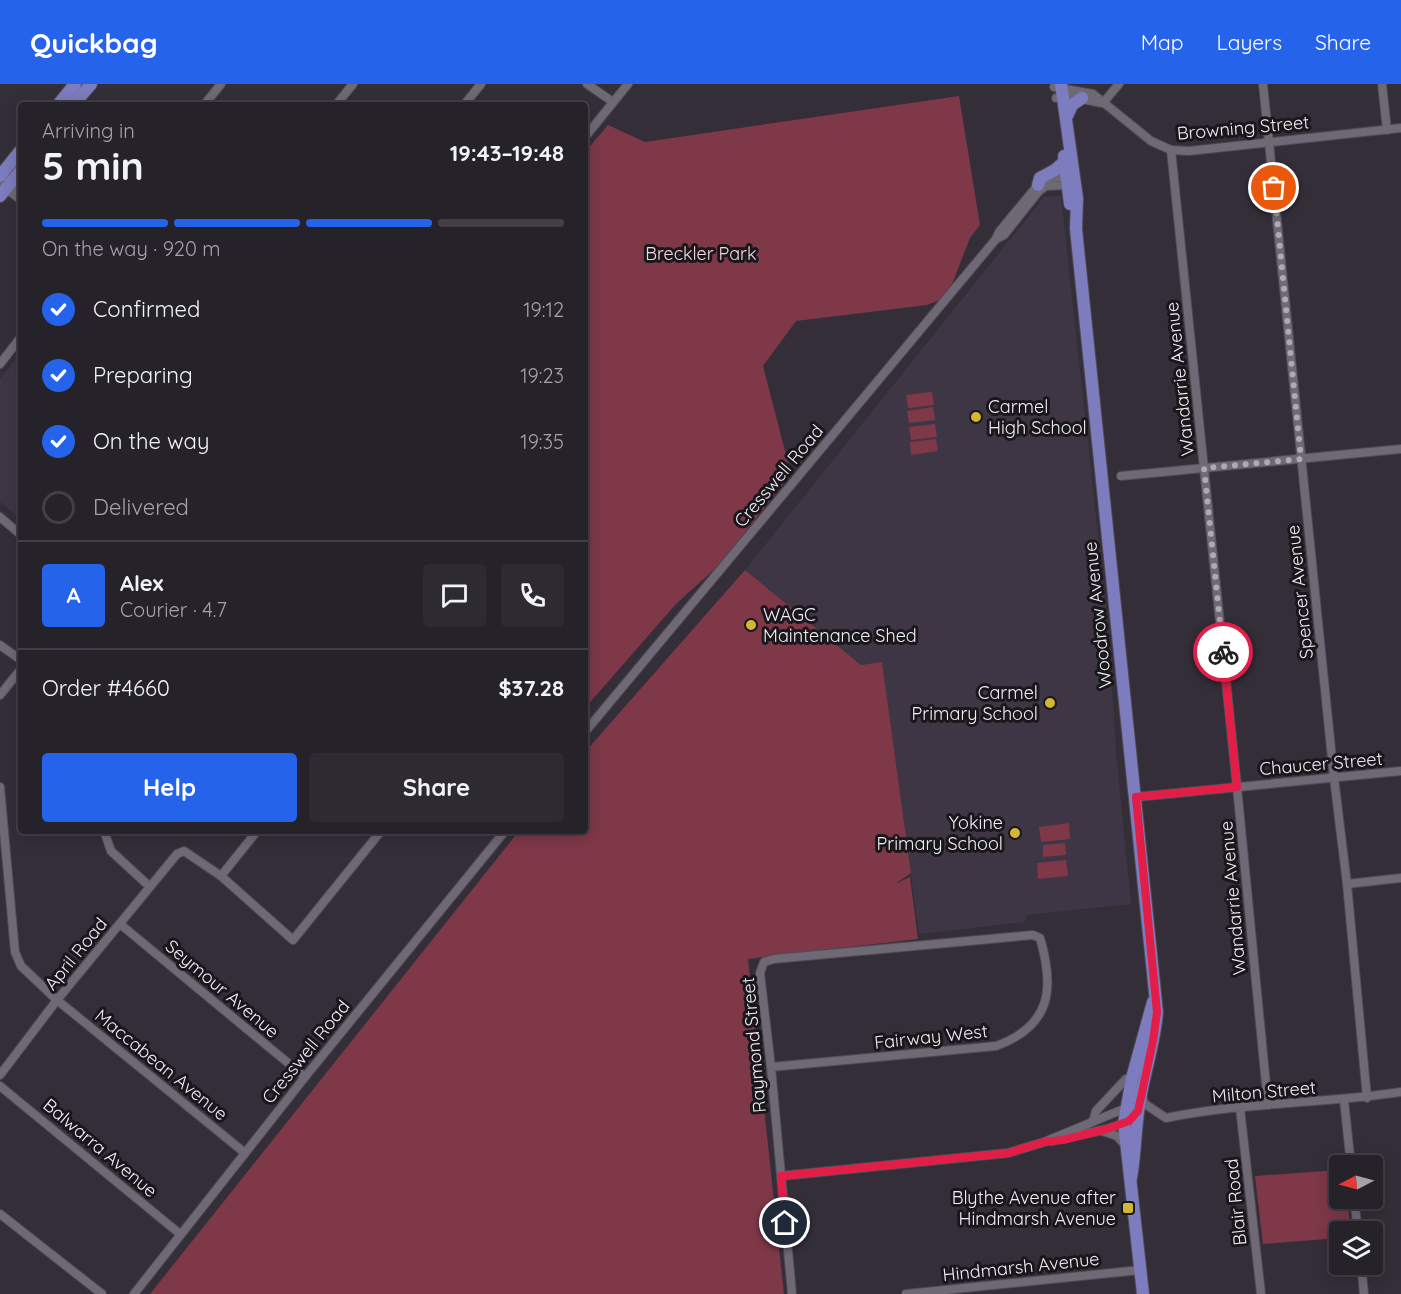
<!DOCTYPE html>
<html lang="en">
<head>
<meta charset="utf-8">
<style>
  :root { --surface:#26222a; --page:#2e2a32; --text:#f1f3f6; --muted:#a4a4a8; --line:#423f47; --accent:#2563eb }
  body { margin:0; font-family:Quicksand,sans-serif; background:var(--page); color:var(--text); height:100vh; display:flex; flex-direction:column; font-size:22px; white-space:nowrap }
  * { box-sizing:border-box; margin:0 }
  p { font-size:20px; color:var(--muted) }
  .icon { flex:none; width:33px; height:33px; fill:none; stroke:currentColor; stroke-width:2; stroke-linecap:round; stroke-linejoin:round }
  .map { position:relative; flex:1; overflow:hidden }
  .sheet { position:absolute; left:18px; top:18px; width:570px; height:732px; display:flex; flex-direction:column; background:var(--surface); border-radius:6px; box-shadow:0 3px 15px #0003,0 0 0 2px var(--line) }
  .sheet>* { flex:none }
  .needle { width:39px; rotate:264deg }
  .tools { position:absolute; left:1329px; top:1071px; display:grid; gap:12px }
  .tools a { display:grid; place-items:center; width:54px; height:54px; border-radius:6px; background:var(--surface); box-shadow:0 3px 15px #0003,0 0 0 2px var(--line); font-size:30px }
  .pin { position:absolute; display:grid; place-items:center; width:51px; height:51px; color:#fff; margin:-26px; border:3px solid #fff; border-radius:50%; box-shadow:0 2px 6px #0007 }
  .courier { position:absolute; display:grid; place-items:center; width:60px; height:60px; margin:-30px; border:4px solid #e11d48; border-radius:50%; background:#fff; color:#222; box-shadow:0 2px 8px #0007 }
  .head em { font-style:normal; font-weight:700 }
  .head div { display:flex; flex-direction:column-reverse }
  .head { display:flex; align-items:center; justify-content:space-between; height:102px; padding:0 24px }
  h1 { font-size:39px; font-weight:700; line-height:45px }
  .bar { display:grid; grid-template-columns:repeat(4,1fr); gap:9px 6px; align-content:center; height:72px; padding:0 24px }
  .bar i { height:8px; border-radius:4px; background:var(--line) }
  .bar .active { background:var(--accent) }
  .bar p { grid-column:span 4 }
  .line { display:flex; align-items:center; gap:15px; padding:0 24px; border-top:2px solid var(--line) }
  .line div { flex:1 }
  .round { display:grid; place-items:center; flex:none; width:63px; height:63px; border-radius:6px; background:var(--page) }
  ol { padding:0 24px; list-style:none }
  li { display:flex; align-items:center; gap:18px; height:66px }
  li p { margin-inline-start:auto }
  li .icon { padding:6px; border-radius:50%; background:var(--accent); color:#fff; stroke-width:4 }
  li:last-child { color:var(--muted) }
  li i { width:33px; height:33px; border:3px solid var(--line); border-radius:50% }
  .cta { display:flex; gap:12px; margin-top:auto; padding:12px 24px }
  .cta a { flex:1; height:69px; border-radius:6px; background:var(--accent); color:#fff; font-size:24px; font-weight:700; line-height:69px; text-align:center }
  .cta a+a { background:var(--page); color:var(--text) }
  header { display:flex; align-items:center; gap:36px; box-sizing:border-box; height:84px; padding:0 30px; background:var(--accent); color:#fff }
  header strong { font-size:28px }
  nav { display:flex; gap:33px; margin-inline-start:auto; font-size:21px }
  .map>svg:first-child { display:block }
  .built { fill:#3e3645 }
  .green { fill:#7e3848 }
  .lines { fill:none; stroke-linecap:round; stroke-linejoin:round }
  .street-casing { stroke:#4e4a52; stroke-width:10 }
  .primary-casing { stroke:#4e4a52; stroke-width:14 }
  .street { stroke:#6f6975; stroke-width:8 }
  .primary { stroke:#7c7cbe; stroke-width:12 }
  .done { stroke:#aeaab2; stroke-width:6; stroke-dasharray:0 10.8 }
  .route { stroke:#e11d48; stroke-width:8 }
  .poi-dot { fill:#d4b635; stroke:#1a171c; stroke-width:2 }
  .labels { text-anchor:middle; stroke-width:6; stroke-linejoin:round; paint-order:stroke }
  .street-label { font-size:18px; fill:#f0edf4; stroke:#1a171c }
  .park-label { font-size:18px; fill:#f4d8dc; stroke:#1a171c }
  .poi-label { font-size:18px; fill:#f0edf4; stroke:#1a171c; text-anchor:end }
</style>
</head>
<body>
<header>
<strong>Quickbag</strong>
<nav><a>Map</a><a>Layers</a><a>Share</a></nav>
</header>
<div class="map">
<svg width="1401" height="1210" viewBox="0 0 1401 1210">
  <rect width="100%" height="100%" fill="#332e38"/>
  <!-- built -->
  <g class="built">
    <polygon points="1061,112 1109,552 1116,668 1131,820 1027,831 1024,838 919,850 882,579 861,581 745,486 1044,113"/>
    <polygon points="21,268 21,435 0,418 0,295"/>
  </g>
  <!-- green -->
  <g class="green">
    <polygon points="959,12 980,141 970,154 947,213 927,221 796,237 763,282 791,390 719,481 676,520 585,624 585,68 608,41 645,58"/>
    <polygon points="932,308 934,321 908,324 906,311"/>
    <polygon points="933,323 935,336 909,339 907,327"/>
    <polygon points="935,340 937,353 911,356 909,343"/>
    <polygon points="936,355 938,367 911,371 910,358"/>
    <polygon points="745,486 861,581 882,578 911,789 895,800 910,793 918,855 748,875 784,1210 150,1210 519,747 585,747 585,668"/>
    <polygon points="1069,739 1070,755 1041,758 1039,743"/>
    <polygon points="1065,759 1066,771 1043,773 1043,761"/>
    <polygon points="1066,776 1068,792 1038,795 1037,779"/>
    <polygon points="1339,1086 1340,1114 1347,1115 1351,1147 1340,1148 1339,1154 1263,1160 1255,1092"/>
  </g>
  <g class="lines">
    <!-- street casing -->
    <g class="street-casing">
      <g id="street">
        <polyline points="587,0 613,18"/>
        <polyline points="1263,0 1334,694 1347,800 1367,1014"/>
        <polyline points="1382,0 1387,46"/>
        <polyline points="1054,3 1093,10 1151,57 1171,66 1189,67 1401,44"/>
        <polyline points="1056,14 1072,13 1102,19"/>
        <polyline points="1103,19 1119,0"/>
        <polyline points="204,21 221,0"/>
        <polyline points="336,21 353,0"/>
        <polyline points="464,21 481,0"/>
        <polyline points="585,53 628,0"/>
        <polyline points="1171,66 1237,703 1268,1021"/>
        <polyline points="2,90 21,107"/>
        <polyline points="0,100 21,116"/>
        <polyline points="996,155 1004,151 1039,107 1046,102 1069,101"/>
        <polyline points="0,280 21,253"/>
        <polyline points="1121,392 1401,365"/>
        <polyline points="0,433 21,451"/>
        <polyline points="0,561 21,576"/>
        <polyline points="0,611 21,585"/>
        <polyline points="585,648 996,155 999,148 1038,101 1050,94 1070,92"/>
        <polyline points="0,703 15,868 21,882 57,916 245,1069"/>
        <polyline points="1136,713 1401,687"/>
        <polyline points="104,747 111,767 149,802"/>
        <polyline points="221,792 257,747"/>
        <polyline points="1347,800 1401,794"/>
        <polyline points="120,840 305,993"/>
        <path d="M 771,983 L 996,962 C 1051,942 1055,905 1040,854 L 1033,851 L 774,875 L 764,878 L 760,889 L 771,983 L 792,1210"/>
        <polyline points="0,991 57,916 177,770 184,767 221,792 293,856 381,747"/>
        <polyline points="0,1002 180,1150"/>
        <path d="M 1141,1011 L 1145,1020 L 1166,1034 C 1243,1018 1323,1020 1401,1008"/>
        <polyline points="1344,1016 1351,1082"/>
        <polyline points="1240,1024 1261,1210"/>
        <polyline points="1093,1037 1096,1027 1126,995 1132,994"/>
        <polyline points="1102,1047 1117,1052 1125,1061"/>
        <polyline points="1051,1057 1107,1045 1127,1038"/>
        <polyline points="781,1092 1008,1069 1044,1058 1126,1024"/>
        <polyline points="1354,1114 1358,1148"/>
        <polyline points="0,1130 102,1210"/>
        <polyline points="1361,1180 1364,1210"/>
        <polyline points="134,1210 305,993 505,747"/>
        <polyline points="906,1210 1140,1186"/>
      </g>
    </g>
    <!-- primary casing -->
    <g class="primary-casing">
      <g id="primary">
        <path d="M 1061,0 L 1077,114 L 1076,145 L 1157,928 C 1155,956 1146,983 1141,1010 C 1135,1038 1136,1066 1131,1094"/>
        <polyline points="58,21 75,0"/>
        <polyline points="73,21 91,0"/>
        <polyline points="1067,32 1072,21 1082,14"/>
        <polyline points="1064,72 1070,120"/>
        <polyline points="0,92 21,66"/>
        <polyline points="1038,101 1040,94 1055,86 1064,78"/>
        <polyline points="0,112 21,86"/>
        <polyline points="1143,1210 1124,1039 1132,994 1153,918"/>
      </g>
    </g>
    <!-- street -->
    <use href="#street" class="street"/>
    <!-- primary -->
    <use href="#primary" class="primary"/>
  </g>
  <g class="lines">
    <!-- done -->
    <polyline class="done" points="1223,568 1204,384 1301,375 1274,104"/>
    <!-- route -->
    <polyline class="route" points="785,1139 781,1092 1008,1069 1044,1058 1063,1056 1107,1045 1129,1037 1138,1027 1153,957 1157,928 1136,713 1237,703 1223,568"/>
  </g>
  <!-- markers -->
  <g class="poi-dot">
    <circle cx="976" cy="333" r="6"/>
    <circle cx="751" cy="541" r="6"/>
    <circle cx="1050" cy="619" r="6"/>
    <circle cx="1015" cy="749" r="6"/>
    <rect x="1122" y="1118" width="12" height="12" rx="3"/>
  </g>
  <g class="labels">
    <!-- street labels -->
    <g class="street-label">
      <text transform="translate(1243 44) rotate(-5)" y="6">Browning Street</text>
      <text transform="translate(1180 295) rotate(-96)" y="6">Wandarrie Avenue</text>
      <text transform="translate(779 392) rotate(-50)" y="6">Cresswell Road</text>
      <text transform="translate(1300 508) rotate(-96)" y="6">Spencer Avenue</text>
      <text transform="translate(1098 531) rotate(-96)" y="6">Woodrow Avenue</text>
      <text transform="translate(1321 680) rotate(-5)" y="6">Chaucer Street</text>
      <text transform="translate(1233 814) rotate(-95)" y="6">Wandarrie Avenue</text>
      <text transform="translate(76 870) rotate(-51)" y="6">April Road</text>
      <text transform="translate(222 905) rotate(40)" y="6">Seymour Avenue</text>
      <text transform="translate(931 953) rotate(-6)" y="6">Fairway West</text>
      <text transform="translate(754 961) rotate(-95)" y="6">Raymond Street</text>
      <text transform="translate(306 968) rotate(-51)" y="6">Cresswell Road</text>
      <text transform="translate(161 981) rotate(39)" y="6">Maccabean Avenue</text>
      <text transform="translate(1264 1008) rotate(-5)" y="6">Milton Street</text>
      <text transform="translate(100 1064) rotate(40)" y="6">Balwarra Avenue</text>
      <text transform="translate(1236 1118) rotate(-96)" y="6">Blair Road</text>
      <text transform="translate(1021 1183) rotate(-6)" y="6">Hindmarsh Avenue</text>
    </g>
    <!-- park labels -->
    <g class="park-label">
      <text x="701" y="176">Breckler Park</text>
    </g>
    <!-- poi labels -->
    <g class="poi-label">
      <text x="988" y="329" text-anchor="start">Carmel<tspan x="988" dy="21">High School</tspan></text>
      <text x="763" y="537" text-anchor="start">WAGC<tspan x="763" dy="21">Maintenance Shed</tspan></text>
      <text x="1038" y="615">Carmel<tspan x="1038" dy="21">Primary School</tspan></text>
      <text x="1003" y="745">Yokine<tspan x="1003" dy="21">Primary School</tspan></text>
      <text x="1116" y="1120">Blythe Avenue after<tspan x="1116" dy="21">Hindmarsh Avenue</tspan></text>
    </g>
  </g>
</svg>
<div class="tools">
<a><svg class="needle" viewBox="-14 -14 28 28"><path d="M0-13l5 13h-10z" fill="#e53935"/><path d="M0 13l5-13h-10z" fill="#a4a4a8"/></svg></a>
<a><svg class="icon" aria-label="layers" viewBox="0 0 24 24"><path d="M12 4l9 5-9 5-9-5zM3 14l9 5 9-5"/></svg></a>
</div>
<div class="pin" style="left:1274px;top:104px;background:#ea580c"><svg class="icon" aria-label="bag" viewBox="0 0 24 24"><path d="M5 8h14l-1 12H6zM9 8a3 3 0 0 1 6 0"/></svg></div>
<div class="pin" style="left:785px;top:1139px;background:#1f2937"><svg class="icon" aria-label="home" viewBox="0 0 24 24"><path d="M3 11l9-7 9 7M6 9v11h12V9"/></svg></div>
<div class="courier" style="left:1223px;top:568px"><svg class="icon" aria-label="bike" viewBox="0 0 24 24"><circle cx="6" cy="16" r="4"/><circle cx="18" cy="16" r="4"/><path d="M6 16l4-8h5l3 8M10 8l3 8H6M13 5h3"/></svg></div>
<section class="sheet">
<div class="head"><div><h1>5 min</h1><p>Arriving in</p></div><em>19:43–19:48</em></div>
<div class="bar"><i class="active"></i><i class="active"></i><i class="active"></i><i></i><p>On the way · 920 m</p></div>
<ol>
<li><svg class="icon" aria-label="check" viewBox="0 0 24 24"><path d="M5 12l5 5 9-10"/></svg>Confirmed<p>19:12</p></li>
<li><svg class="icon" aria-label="check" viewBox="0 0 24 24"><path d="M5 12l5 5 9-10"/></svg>Preparing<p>19:23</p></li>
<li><svg class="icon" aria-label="check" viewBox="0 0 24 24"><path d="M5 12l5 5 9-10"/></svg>On the way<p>19:35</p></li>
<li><i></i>Delivered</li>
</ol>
<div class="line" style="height:108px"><b class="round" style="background:var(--accent);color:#fff">A</b><div><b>Alex</b><p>Courier · 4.7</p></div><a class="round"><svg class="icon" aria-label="chat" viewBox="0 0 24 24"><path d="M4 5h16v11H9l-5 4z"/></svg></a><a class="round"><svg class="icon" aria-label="phone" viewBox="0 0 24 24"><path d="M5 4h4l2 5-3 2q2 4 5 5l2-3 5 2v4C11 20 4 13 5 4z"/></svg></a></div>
<div class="line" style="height:78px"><div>Order #4660</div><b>$37.28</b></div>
<div class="cta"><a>Help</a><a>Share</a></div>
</section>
</div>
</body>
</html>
